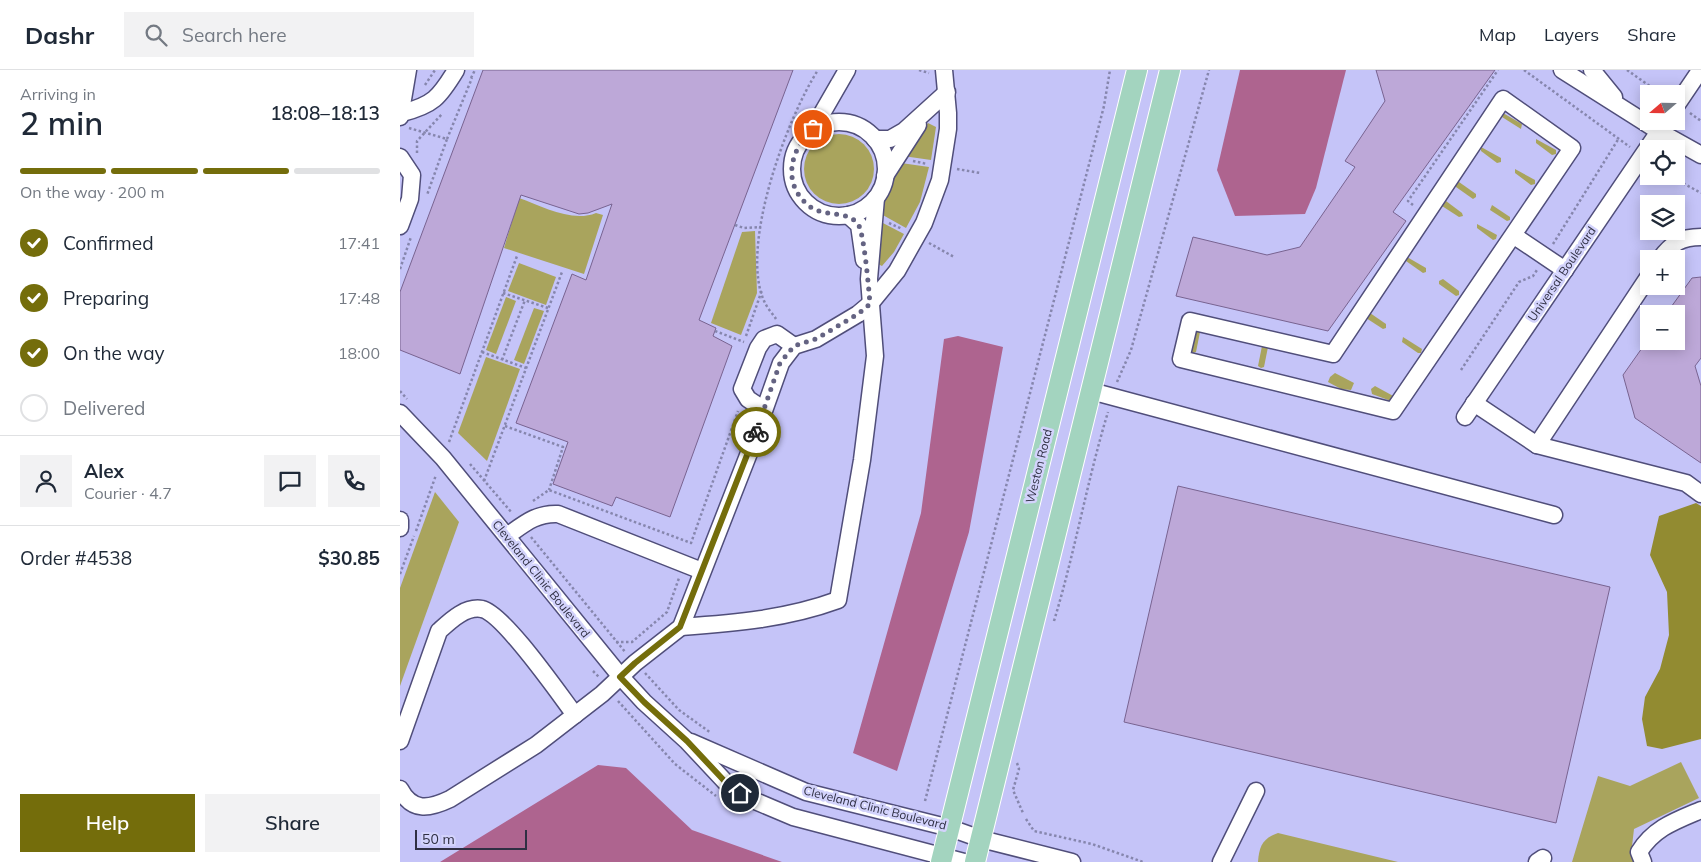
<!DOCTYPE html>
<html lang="en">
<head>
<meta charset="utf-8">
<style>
  :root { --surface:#fff; --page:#f2f2f3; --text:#1f2937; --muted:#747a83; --line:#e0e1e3; --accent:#746d0b }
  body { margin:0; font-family:Mulish,sans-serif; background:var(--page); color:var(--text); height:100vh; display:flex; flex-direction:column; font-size:19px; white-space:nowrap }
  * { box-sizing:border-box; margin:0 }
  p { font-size:16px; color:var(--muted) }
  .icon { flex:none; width:28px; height:28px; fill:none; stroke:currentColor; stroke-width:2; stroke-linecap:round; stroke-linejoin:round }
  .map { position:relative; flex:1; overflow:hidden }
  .sheet { display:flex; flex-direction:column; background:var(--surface); width:400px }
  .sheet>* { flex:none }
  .needle { width:32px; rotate:250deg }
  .tools { position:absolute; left:1240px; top:15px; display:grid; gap:10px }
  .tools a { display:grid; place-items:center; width:45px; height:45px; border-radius:0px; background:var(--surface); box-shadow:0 2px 12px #0003; font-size:25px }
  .scale { position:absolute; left:15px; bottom:12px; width:112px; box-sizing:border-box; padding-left:5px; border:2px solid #2f2f43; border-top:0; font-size:14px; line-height:18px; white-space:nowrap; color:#2f2f43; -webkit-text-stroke:4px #d3d3fc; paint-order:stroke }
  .pin { position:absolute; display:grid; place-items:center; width:42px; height:42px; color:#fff; margin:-21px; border:2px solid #fff; border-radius:50%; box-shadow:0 1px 5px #0007 }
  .courier { position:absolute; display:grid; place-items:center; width:50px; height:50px; margin:-25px; border:4px solid #746d0b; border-radius:50%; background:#fff; color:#222; box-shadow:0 1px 6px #0007 }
  .overview em { font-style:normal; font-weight:600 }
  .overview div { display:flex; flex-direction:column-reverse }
  .overview { display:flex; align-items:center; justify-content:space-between; height:85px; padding:0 20px }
  h1 { font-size:32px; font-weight:600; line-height:38px }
  .bar { display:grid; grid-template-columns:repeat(4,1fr); gap:8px 5px; align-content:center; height:60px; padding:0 20px }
  .bar i { height:6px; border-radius:4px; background:var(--line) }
  .bar .active { background:var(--accent) }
  .bar p { grid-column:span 4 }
  .line { display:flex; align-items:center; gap:12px; padding:0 20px; border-top:1px solid var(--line) }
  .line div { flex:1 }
  .round { display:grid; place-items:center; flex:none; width:52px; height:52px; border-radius:0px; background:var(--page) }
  ol { padding:0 20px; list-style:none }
  li { display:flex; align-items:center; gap:15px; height:55px }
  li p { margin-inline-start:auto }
  li .icon { padding:5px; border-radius:50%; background:var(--accent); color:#fff; stroke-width:4 }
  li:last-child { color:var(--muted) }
  li i { width:28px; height:28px; border:2px solid var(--line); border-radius:50% }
  .cta { display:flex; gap:10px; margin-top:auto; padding:10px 20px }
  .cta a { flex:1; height:58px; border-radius:0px; background:var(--accent); color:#fff; font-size:20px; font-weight:600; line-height:58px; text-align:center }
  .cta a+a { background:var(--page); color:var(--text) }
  header { display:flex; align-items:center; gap:30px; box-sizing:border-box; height:70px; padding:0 25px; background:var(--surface); border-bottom:1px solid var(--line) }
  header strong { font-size:24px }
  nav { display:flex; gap:28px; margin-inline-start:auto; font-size:18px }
  .search { width:350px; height:45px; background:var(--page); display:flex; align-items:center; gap:12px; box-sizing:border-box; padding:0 18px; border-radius:0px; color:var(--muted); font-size:19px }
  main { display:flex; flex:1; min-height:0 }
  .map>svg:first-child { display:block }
  .green { fill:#a9a45d }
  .forest { fill:#928b31 }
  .water { fill:#ae648f }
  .building { fill:#bda8d8; stroke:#786390 }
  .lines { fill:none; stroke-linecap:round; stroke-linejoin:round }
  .minor-casing { stroke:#504e7a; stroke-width:19 }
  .major-casing { stroke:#fff; stroke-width:22 }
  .path { stroke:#8686ad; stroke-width:2.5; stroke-dasharray:2.5 2.5; stroke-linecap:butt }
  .minor { stroke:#fff; stroke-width:16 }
  .major { stroke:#a3d4bf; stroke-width:20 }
  .done { stroke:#646382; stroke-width:5; stroke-dasharray:0 9 }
  .route { stroke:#746d0b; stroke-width:6 }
  .labels { text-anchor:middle; stroke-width:5; stroke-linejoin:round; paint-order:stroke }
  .street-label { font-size:12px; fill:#2f2f43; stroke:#d3d3fc }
</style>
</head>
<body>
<header>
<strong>Dashr</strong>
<div class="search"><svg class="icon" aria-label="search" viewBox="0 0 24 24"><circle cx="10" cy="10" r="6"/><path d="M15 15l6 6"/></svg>Search here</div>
<nav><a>Map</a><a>Layers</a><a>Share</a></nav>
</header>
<main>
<section class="sheet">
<div class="overview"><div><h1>2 min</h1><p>Arriving in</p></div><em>18:08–18:13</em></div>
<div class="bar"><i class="active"></i><i class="active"></i><i class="active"></i><i></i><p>On the way · 200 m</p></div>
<ol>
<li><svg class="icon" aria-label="check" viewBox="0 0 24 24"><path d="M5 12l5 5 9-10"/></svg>Confirmed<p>17:41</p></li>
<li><svg class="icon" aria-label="check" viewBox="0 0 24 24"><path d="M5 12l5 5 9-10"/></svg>Preparing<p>17:48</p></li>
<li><svg class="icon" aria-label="check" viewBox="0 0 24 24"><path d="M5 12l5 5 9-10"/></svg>On the way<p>18:00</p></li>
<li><i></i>Delivered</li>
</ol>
<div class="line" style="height:90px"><a class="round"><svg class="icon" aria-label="person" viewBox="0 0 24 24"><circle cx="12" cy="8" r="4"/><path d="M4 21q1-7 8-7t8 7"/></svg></a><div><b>Alex</b><p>Courier · 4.7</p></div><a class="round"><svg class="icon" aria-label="chat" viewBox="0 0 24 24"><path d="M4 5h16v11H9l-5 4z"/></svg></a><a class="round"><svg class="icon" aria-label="phone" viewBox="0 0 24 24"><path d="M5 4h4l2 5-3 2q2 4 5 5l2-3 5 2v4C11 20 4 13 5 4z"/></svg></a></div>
<div class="line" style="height:65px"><div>Order #4538</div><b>$30.85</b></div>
<div class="cta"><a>Help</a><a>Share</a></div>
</section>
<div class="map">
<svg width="1301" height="792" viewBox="0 0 1301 792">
  <rect width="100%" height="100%" fill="#c5c4f8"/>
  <!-- green -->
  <g class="green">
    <polygon points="1103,43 1122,54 1121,59 1102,47"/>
    <polygon points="528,53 536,57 531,90 503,86"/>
    <circle cx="439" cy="99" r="35"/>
    <polygon points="1136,69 1156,80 1156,84 1152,85 1136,73"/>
    <polygon points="1081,77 1101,88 1101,92 1097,93 1081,81"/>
    <polygon points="501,93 529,97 520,132 506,158 481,144 490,115"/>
    <polygon points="1115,99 1135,110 1135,114 1131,115 1115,103"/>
    <polygon points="1059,112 1076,124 1076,127 1073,129 1056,117 1056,113"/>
    <path d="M 119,128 C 142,136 172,153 196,143 L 203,145 L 184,204 L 104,178 Z"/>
    <polygon points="1046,131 1062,143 1063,146 1059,147 1042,136"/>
    <polygon points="1092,135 1110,147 1110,150 1107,151 1090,140"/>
    <polygon points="481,152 504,164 494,182 482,196 476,193"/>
    <polygon points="1077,154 1097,165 1096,169 1093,170 1077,158"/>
    <polygon points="355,161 357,223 341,265 311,253 342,162"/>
    <polygon points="1007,187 1026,198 1026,202 1023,203 1006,191"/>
    <polygon points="119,193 156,207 146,235 108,221"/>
    <polygon points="1043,209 1059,221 1059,225 1056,226 1039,214 1039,211"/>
    <polygon points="106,227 116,231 96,284 86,280"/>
    <polygon points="134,238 144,241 124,294 114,290"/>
    <polygon points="970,243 986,254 986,258 983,259 966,248"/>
    <polygon points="795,260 800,262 796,282 793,283 791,280"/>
    <polygon points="1003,267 1022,279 1021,283 1018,283 1002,272"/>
    <polygon points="862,276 868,277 864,297 861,298 858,296"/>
    <polygon points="86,287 120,299 87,391 58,363"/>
    <polygon points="935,303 954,313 951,320 941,319 928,312 930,307"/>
    <polygon points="975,316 995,327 991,331 972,324 971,319"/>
    <polygon points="35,422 59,452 0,616 0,518"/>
    <polygon points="1281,692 1299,728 1234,759 1231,785 1235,792 1172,792 1198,706 1230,716"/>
    <path d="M 878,763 L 998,792 L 858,792 C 859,776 863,768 878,763 Z"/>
  </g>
  <!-- forest -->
  <polygon class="forest" points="1296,433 1301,436 1301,669 1262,679 1247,676 1242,649 1245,627 1260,599 1269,565 1267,522 1250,485 1259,446"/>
  <!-- water -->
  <g class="water">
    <polygon points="840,0 946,0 916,118 905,144 835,146 817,100"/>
    <polygon points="558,266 603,277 569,462 497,701 453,683 521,443 544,269"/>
    <polygon points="198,695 226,698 292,760 382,792 40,792"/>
  </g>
  <!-- building -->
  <g class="building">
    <polygon points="83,0 393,0 299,250 316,258 313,266 332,276 270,447 216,427 212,436 153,414 168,372 116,353 172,204 186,210 212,134 188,143 179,144 121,125 60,304 0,280 0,222"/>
    <polygon points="976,0 1095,0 993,142 1006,151 928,261 776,226 793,167 867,185 900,177 955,97 945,91 985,31"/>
    <polygon points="1301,207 1301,288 1295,296 1301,316 1301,393 1235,348 1223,305 1247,271 1276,271 1276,244 1266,244 1292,208"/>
    <polygon points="778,416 1210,517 1156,753 724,652"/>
  </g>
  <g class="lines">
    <!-- minor casing -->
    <g class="minor-casing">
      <g id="minor">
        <polyline points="1162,0 1260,62 1301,85"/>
        <polyline points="1192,0 1214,27"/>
        <polyline points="1276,36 1299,2"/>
        <path d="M 2,43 C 33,35 39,28 56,0"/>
        <polyline points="0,47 8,0"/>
        <circle cx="439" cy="99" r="47"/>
        <polyline points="413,59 447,0"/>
        <polyline points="475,69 490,69 504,61 547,22"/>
        <polyline points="0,87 12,105 10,129 0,156"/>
        <polyline points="485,106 518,55"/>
        <polyline points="448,145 459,155 464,190"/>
        <polyline points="1113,165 993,341 781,289 790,251 933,284 1103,29 1172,78 1113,165 1165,200"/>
        <path d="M 1260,189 C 1272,173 1281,167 1301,167"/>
        <polyline points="691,321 1154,445"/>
        <polyline points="1074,333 1137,375 1286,413 1301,424"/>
        <polyline points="363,339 348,329 342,319 358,278 364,269 377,264 394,276"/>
        <polyline points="0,343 43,388 221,607 244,632 287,671 331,718 348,728 393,747 564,792"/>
        <polyline points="1065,347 1266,51"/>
        <polyline points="1137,375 1249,206"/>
        <polyline points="0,450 0,458"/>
        <path d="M 107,466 C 124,454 136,443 158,444 L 302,501"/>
        <path d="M 281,557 C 335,553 386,549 438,530 L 462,390 L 475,286 L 469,209 L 476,128"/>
        <path d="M 0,671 L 39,561 C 50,551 65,536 82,539 C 104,544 159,624 175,645"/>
        <polyline points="291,672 406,722 550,758 581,769 672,792"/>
        <path d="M 0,719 C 12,742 29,739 50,729 L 136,675 L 202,624 L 235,593 L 281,557 L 349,383 L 381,293 L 394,276 L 416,269 L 458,244 L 470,234 L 497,201 L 524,153 L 540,110 L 548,59 L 548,43 L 544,0"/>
        <polyline points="821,792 856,721"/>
        <polyline points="1137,792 1143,788"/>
        <path d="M 1243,792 L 1239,782 C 1254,758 1275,751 1301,740"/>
      </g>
    </g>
    <!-- major casing -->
    <g class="major-casing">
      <g id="major">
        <polyline points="541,792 737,0"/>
        <polyline points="575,792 770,0"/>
      </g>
    </g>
    <!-- path -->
    <g class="path">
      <polyline points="519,0 529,3"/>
      <polyline points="1124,0 1230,77"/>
      <polyline points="1227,0 1261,24"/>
      <polyline points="71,8 75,0"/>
      <polyline points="25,15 35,0"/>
      <polyline points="1290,43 1301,51"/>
      <polyline points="9,58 47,69 27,125"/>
      <polyline points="47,69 72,8"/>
      <polyline points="17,83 17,71 42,44"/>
      <polyline points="513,91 527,94"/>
      <polyline points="557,99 580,103"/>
      <polyline points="1270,106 1301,123"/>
      <polyline points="1013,135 1008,131 1098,0"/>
      <polyline points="489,153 502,159"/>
      <polyline points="335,155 344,158 361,157"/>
      <polyline points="529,173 554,187"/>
      <polyline points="1153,174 1219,68"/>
      <polyline points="0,199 11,167"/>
      <polyline points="103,223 148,238"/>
      <path d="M 376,249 C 373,244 368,239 365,233 C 338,179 387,48 418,0"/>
      <polyline points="315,261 344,272"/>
      <polyline points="346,266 362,220"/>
      <polyline points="82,282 126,298"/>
      <polyline points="102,290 125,230"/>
      <polyline points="1061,300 1119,212 1133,206 1137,200"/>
      <polyline points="717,312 731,280 809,0"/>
      <polyline points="0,321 7,329"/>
      <polyline points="105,356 163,377 149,420"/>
      <polyline points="49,372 117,186"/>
      <polyline points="70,394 112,443"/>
      <polyline points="84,411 162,202"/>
      <polyline points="133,431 149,420 291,473 338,341"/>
      <polyline points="16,461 36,405"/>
      <polyline points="131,467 226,583"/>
      <polyline points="0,504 14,466"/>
      <path d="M 654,551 C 675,482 687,411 708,342"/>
      <polyline points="216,572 232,572 267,542 279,508"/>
      <polyline points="193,601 199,607"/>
      <polyline points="245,603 279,640 311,663"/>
      <polyline points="218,631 275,694 316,726"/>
      <polyline points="617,693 619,699 613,720 623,743"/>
      <polyline points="525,731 704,36 710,0"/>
      <polyline points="626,749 634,761 692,774 743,792"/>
    </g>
    <!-- minor -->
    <use href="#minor" class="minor"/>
    <!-- major -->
    <use href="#major" class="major"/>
  </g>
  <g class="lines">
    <!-- done -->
    <path class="done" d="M 356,362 L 380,293 L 394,276 L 416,269 L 458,244 L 470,234 C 469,221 464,162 458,154 C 447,140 427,147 412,138 C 381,117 389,80 413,59"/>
    <!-- route -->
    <polyline class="route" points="340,723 331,718 287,671 244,632 220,607 235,593 280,557 356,362"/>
  </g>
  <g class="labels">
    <!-- street labels -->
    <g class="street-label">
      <text transform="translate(1162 204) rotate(-56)" y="4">Universal Boulevard</text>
      <text transform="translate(639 396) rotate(-76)" y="4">Weston Road</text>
      <text transform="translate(141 509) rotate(51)" y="4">Cleveland Clinic Boulevard</text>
      <text transform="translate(475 738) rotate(14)" y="4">Cleveland Clinic Boulevard</text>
    </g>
  </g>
</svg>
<div class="tools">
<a><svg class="needle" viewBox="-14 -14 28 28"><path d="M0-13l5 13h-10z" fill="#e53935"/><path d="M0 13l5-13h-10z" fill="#747a83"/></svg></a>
<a><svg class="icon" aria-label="locate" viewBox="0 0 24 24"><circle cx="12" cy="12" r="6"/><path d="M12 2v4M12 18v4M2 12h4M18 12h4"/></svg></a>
<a><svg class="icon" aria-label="layers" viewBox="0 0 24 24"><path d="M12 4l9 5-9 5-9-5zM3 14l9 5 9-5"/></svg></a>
<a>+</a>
<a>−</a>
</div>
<div class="scale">50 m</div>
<div class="pin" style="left:413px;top:59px;background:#ea580c"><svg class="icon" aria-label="bag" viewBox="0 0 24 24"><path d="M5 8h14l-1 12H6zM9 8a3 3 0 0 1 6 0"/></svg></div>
<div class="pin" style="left:340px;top:723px;background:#1f2937"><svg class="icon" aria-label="home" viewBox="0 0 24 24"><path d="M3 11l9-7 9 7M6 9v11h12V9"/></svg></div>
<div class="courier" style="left:356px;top:362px"><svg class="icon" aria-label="bike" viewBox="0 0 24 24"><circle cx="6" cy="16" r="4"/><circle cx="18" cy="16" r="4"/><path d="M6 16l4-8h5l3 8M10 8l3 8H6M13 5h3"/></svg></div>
</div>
</main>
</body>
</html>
